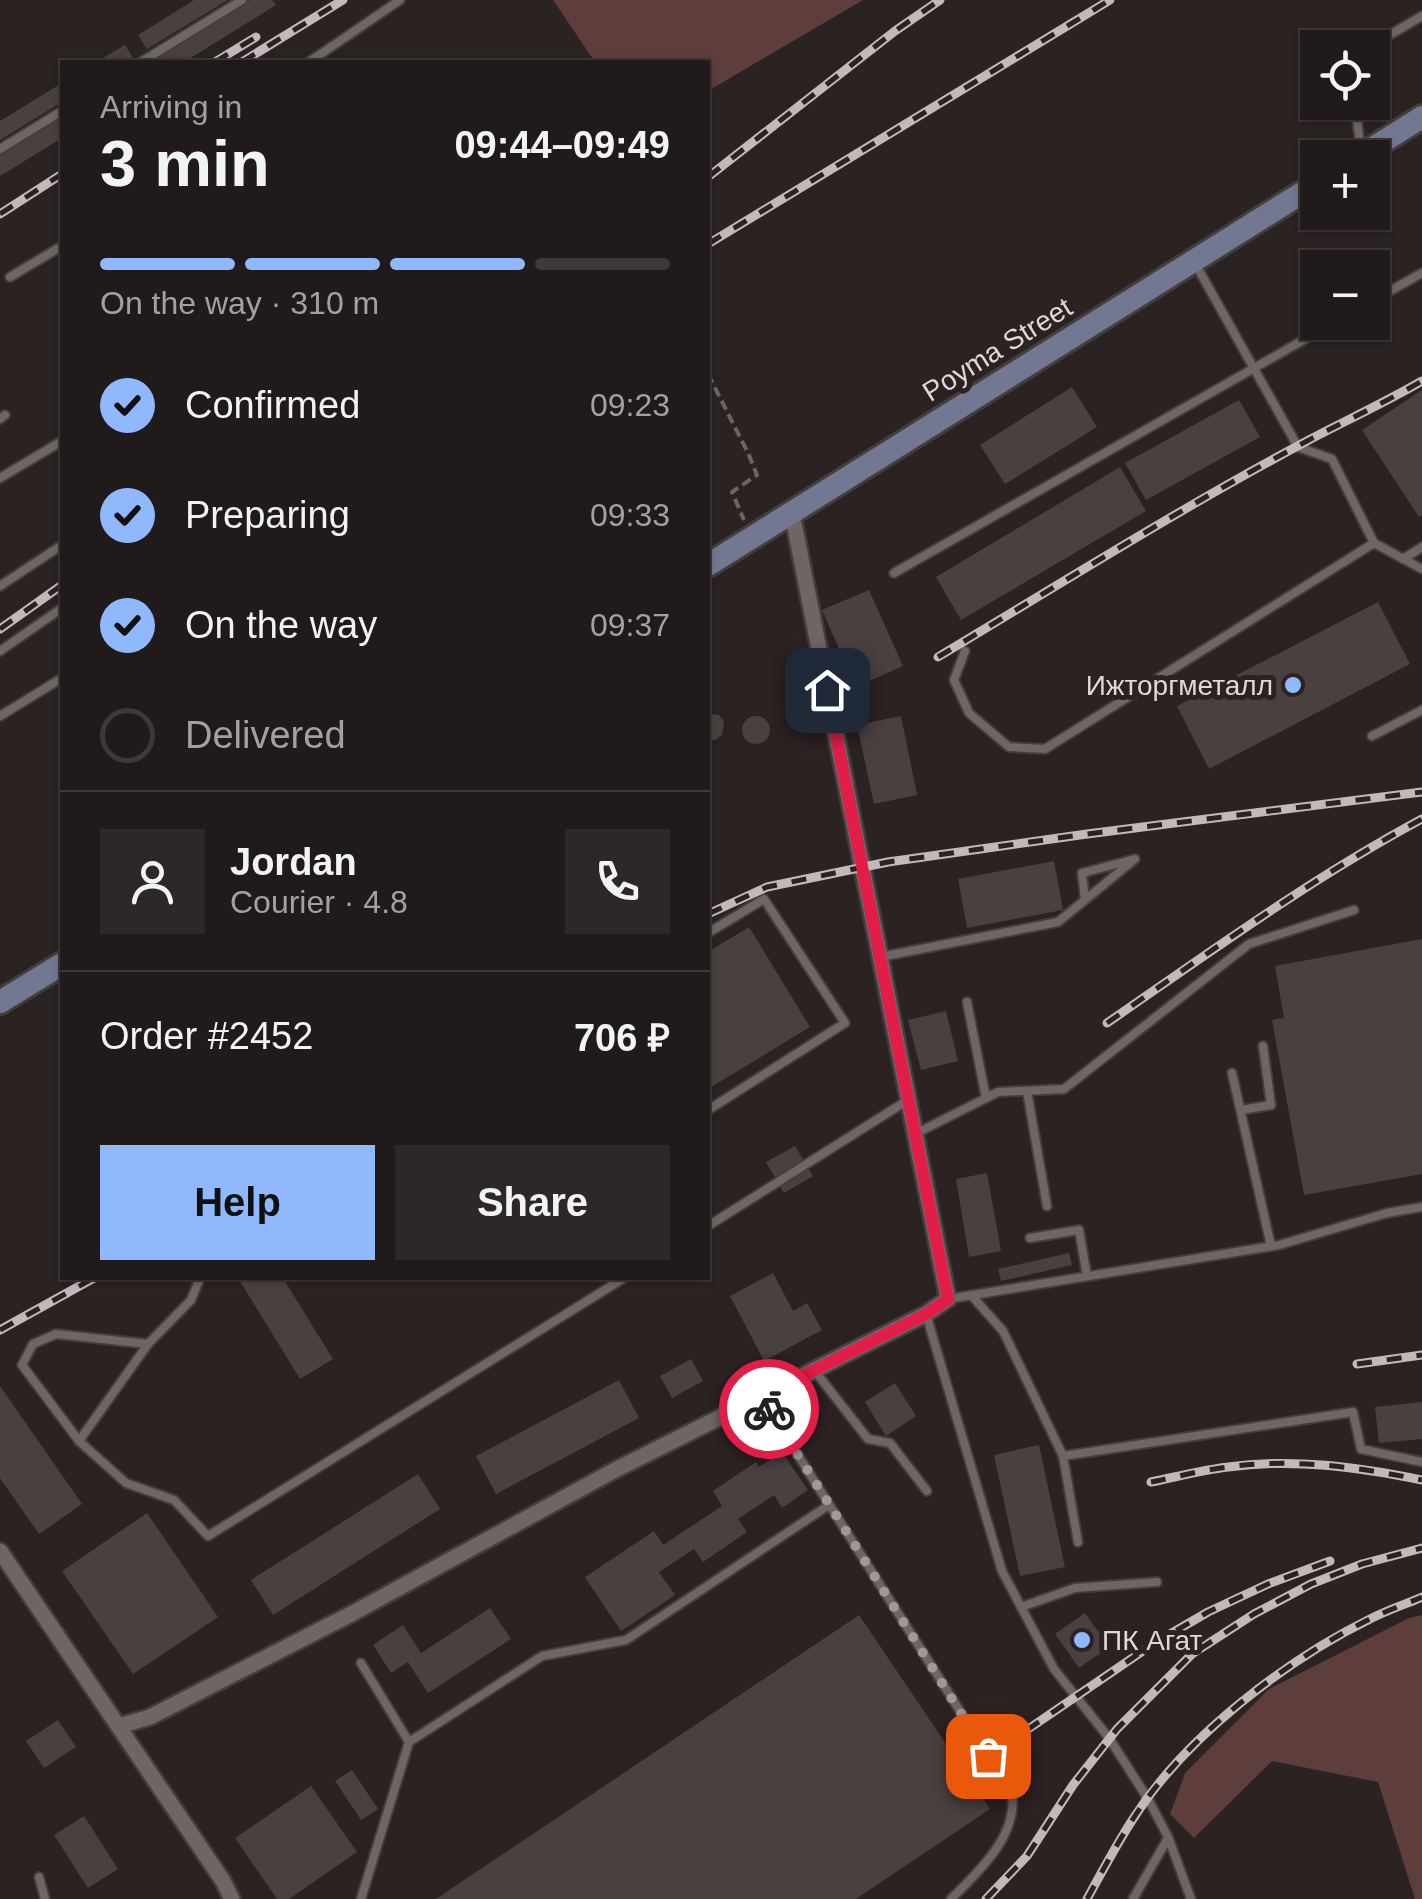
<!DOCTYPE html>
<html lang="en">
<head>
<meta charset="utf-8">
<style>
  :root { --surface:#201a1a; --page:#2d2727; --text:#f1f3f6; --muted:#a2a1a2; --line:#3d3839; --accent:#90b8fd }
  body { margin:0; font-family:Arial,sans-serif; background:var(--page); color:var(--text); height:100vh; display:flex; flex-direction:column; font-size:38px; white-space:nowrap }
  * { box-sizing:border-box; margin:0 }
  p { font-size:32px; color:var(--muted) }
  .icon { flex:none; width:55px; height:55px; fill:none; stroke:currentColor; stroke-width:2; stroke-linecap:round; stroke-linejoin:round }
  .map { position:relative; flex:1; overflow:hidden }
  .side { position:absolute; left:60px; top:60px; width:650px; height:1220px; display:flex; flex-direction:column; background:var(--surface); border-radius:0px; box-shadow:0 2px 8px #0004,0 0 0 2px var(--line) }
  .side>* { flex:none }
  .buttons { position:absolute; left:1300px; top:30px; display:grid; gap:20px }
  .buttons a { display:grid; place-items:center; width:90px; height:90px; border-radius:0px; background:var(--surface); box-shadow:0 2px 8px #0004,0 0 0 2px var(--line); font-size:50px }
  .pin { position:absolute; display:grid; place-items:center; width:85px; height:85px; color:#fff; margin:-42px; border-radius:20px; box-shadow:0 5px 15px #0006 }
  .courier { position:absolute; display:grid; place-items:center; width:100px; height:100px; margin:-50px; border:8px solid #e11d48; border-radius:50%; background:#fff; color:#222; box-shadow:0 2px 12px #0007 }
  .headline em { font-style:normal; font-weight:800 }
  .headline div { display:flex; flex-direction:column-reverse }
  .headline { display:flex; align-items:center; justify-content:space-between; height:170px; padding:0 40px }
  h1 { font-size:65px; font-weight:800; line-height:75px }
  .bar { display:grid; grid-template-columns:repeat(4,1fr); gap:15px 10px; align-content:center; height:120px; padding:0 40px }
  .bar i { height:12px; border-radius:8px; background:var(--line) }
  .bar .selected { background:var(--accent) }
  .bar p { grid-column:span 4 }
  .line { display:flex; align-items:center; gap:25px; padding:0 40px; border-top:2px solid var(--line) }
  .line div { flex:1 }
  .round { display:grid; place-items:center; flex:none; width:105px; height:105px; border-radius:0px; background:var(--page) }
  ol { padding:0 40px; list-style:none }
  li { display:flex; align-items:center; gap:30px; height:110px }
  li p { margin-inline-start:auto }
  li .icon { padding:10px; border-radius:50%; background:var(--accent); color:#111; stroke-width:4 }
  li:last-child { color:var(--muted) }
  li i { width:55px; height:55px; border:5px solid var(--line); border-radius:50% }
  .cta { display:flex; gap:20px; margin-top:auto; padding:20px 40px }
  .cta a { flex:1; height:115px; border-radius:0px; background:var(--accent); color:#111; font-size:40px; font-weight:800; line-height:115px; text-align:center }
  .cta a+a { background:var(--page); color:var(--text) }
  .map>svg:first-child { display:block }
  .green { fill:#5e3e3c }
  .building { fill:#4a4040 }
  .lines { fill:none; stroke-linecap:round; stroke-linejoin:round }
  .service-casing { stroke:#443d3c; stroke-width:12 }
  .minor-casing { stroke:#443d3c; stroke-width:20 }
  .secondary-casing { stroke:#443d3c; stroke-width:28 }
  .path { stroke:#6c6464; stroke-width:4; stroke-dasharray:10 5; stroke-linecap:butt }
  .service { stroke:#706565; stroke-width:8 }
  .minor { stroke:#706565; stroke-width:15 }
  .secondary { stroke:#727892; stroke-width:22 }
  .rail-casing { stroke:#c1baba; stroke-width:9 }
  .rail { stroke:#2b2222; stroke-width:5; stroke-dasharray:15; stroke-linecap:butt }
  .done { stroke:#a09999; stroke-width:10; stroke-dasharray:0 18 }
  .route { stroke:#e11d48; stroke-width:12 }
  .poi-dot { fill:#90b8fd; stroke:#2b2222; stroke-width:4 }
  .labels { text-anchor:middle; stroke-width:10; stroke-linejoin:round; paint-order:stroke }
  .street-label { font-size:28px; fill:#dfd9d9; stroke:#2b2222 }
  .poi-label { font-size:28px; fill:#dfd9d9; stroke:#2b2222; text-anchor:end }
</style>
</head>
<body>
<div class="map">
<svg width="1422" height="1899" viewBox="0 0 1422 1899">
  <rect width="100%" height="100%" fill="#2b2222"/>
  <!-- green -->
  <g class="green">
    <polygon points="553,0 863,0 708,91 708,62 595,62"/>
    <polygon points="1422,1615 1422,1899 1415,1899 1378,1782 1272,1761 1194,1838 1170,1814 1185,1773 1269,1689 1409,1618"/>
  </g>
  <!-- building -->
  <g class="building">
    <polygon points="194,0 228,0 147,49 138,35"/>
    <polygon points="250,0 272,0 276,5 184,62 149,62"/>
    <polygon points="125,45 133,58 126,62 96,62"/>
    <polygon points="62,83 62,102 0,140 0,121"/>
    <polygon points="62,116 62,138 0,176 0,155"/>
    <polygon points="1072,387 1097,427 1005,484 980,445"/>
    <polygon points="1422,390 1422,515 1419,517 1362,430"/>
    <polygon points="1239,400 1260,437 1146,500 1125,463"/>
    <polygon points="1120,467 1146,511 961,620 936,577"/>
    <polygon points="869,590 903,666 856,687 822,610"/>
    <polygon points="1378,602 1410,664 1209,769 1177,706"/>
    <polygon points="708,714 719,715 724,722 722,735 715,740 708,740"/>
    <polygon points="901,716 917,795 874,804 857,725"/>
    <circle cx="756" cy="730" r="14"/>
    <polygon points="1054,861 1063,910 967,928 958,879"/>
    <polygon points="749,927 810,1027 708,1089 708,952"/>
    <polygon points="1422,939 1422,1174 1304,1195 1272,1020 1284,1018 1275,966"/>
    <polygon points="946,1011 958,1061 921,1070 908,1020"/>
    <polygon points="795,1146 813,1176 784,1193 766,1162"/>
    <polygon points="987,1173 1001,1251 969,1257 956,1179"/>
    <polygon points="1069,1253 1072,1265 1001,1281 998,1269"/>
    <polygon points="773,1273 793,1311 807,1303 822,1330 764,1361 730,1296"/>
    <polygon points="238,1278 283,1278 333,1359 300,1379"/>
    <polygon points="691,1359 703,1381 672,1398 660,1376"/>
    <polygon points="619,1380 639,1418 496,1494 476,1456"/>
    <polygon points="895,1383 916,1416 886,1436 865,1402"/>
    <polygon points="0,1386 82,1504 39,1534 0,1478"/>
    <polygon points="1422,1402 1422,1439 1379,1443 1375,1407"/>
    <polygon points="1039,1445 1065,1567 1020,1576 994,1455"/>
    <polygon points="782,1452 808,1490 782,1508 774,1495 738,1519 747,1532 703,1562 694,1549 659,1572 675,1595 621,1631 585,1577 654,1531 663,1545 722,1506 713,1491 756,1462 759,1467"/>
    <polygon points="418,1474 440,1509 273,1615 251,1580"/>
    <polygon points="147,1513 218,1617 133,1674 62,1571"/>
    <polygon points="490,1608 511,1639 428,1693 408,1662 391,1673 373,1645 403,1625 421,1653"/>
    <polygon points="1085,1613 1109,1647 1079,1668 1055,1634"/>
    <polygon points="859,1615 990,1809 856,1899 436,1899"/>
    <polygon points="58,1720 76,1747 44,1768 26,1741"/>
    <polygon points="352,1770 378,1809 361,1820 335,1781"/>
    <polygon points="311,1786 357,1852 289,1899 277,1899 235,1838"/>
    <polygon points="84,1816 118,1869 88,1888 54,1835"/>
  </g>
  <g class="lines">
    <!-- service casing -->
    <g class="service-casing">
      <g id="service">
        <polyline points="1367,48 1422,16"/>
        <polyline points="141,62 242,0"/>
        <polyline points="309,62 400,0"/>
        <polyline points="1355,102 1361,153"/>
        <polyline points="0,149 62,111"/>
        <polyline points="10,277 62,246"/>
        <polyline points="1372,301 1422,273"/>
        <polyline points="0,419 5,415"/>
        <polyline points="0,478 62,441"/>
        <polyline points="1374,543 1422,569"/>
        <polyline points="1403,559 1422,547"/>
        <polyline points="894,573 1335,322"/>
        <polyline points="0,586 62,545"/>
        <polyline points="0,651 62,608"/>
        <polyline points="965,651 954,680 969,713 1009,747 1045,749 1374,543 1332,459 1298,447 1196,265"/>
        <polyline points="0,716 62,678"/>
        <polyline points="1372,736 1422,710"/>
        <polyline points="708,933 764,899 845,1023 708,1110"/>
        <polyline points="880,957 1058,922 1135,859 1082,873 1085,900"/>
        <polyline points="967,1002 986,1098"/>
        <polyline points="1232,1073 1271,1246"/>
        <polyline points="1027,1091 1047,1206"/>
        <polyline points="1241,1110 1271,1105 1263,1046"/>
        <polyline points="915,1134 998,1092 1064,1089 1249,944 1354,910"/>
        <polyline points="708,1226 908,1100"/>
        <polyline points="1030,1238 1079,1230 1087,1276"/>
        <polyline points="200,1278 191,1300 148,1344 56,1334 33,1344 22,1365 79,1441 126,1483 174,1500 208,1536 624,1278"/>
        <polyline points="971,1295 1003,1331 1063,1456 1353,1412 1361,1449 1422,1462"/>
        <polyline points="948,1299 1279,1245 1387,1213 1422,1207"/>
        <polyline points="926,1314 1002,1571 1054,1669 1109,1738 1148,1799 1168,1837 1191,1899"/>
        <polyline points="814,1370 868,1439 890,1443 927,1491"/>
        <path d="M 761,1397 L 1012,1793 C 1018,1836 979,1871 951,1899"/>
        <polyline points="79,1441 148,1344"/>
        <polyline points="1063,1456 1078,1542"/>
        <polyline points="1021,1607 1075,1588 1157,1582"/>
        <polyline points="361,1663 409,1742 542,1656 626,1640 829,1505"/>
        <polyline points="39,1877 45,1899"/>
        <polyline points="361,1899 409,1742"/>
        <polyline points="1133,1899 1168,1838"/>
      </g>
    </g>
    <!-- minor casing -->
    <g class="minor-casing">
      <g id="minor">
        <polyline points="0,1551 223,1881 232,1899"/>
        <polyline points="119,1726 150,1717 353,1613 615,1470 926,1314 948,1299 792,513"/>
      </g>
    </g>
    <!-- secondary casing -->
    <g class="secondary-casing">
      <g id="secondary">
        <polyline points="1357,158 1422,117"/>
        <polyline points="708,565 1318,183"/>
        <polyline points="0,1002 62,964"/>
      </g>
    </g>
    <!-- path -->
    <polyline class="path" points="708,374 748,453 757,475 732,492 744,520"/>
    <!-- service -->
    <use href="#service" class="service"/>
    <!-- minor -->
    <use href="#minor" class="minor"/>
    <!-- secondary -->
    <use href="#secondary" class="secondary"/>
    <!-- rail casing -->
    <g class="rail-casing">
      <g id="rail">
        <polyline points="215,62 256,37"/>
        <polyline points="242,62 343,0"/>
        <polyline points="708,177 895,31 940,0"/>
        <polyline points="0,214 62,174"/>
        <polyline points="708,244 1110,0"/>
        <polyline points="0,629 62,585"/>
        <path d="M 938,657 C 1060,584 1181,508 1307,441 C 1345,421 1384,403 1422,381"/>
        <polyline points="708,914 767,887 888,862 1087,834 1422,792"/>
        <path d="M 1107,1023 C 1210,952 1312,878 1422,819"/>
        <polyline points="0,1330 94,1278"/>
        <polyline points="1357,1364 1422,1355"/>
        <path d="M 1151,1482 C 1176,1477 1202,1470 1228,1467 C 1293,1458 1358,1467 1422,1480"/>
        <polyline points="977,1764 1153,1644 1208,1612 1268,1584 1330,1561"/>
        <polyline points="986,1899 1027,1856 1073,1785 1117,1729 1192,1654 1254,1614 1311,1584 1362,1564 1422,1548"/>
        <path d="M 1087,1899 C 1102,1872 1116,1845 1133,1819 C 1185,1737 1286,1660 1372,1618 C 1388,1610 1406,1604 1422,1597"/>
      </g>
    </g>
    <!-- rail -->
    <use href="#rail" class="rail"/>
  </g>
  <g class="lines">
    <!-- done -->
    <polyline class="done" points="769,1409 988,1756"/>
    <!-- route -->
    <polyline class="route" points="769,1409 761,1397 926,1314 948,1299 827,690"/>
  </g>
  <!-- markers -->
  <g class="poi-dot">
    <circle cx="1293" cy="685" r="10"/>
    <circle cx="1082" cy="1640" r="10"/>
  </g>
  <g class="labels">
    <!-- street labels -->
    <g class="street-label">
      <text transform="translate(997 349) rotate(-32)" y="10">Poyma Street</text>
    </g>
    <!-- poi labels -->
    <g class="poi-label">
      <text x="1273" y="695">Ижторгметалл</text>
      <text x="1102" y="1650" text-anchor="start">ПК Агат</text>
    </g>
  </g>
</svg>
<div class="buttons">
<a><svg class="icon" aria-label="locate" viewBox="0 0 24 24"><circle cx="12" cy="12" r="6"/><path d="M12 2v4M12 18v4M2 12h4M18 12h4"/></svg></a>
<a>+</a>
<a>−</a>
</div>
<div class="pin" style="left:988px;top:1756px;background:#ea580c"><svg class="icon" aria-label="bag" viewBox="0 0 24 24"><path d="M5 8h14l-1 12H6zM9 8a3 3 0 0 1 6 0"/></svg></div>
<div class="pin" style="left:827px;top:690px;background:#1f2937"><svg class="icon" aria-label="home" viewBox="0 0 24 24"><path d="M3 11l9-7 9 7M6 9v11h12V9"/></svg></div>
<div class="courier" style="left:769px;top:1409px"><svg class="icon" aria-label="bike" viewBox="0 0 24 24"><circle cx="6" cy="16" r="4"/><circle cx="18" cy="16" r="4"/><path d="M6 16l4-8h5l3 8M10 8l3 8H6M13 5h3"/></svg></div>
<section class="side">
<div class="headline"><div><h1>3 min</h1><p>Arriving in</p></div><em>09:44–09:49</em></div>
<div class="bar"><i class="selected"></i><i class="selected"></i><i class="selected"></i><i></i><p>On the way · 310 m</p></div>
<ol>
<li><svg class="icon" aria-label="check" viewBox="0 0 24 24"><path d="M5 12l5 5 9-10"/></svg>Confirmed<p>09:23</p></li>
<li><svg class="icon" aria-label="check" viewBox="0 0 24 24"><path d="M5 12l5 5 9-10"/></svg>Preparing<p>09:33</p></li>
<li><svg class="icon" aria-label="check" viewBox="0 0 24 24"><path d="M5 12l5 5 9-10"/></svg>On the way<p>09:37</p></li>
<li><i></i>Delivered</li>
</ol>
<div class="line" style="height:180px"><a class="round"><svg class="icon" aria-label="person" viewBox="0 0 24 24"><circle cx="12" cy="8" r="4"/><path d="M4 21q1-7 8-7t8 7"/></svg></a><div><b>Jordan</b><p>Courier · 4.8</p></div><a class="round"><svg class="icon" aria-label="phone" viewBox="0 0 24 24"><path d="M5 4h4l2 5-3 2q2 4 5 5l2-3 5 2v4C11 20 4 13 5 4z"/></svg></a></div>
<div class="line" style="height:130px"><div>Order #2452</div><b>706 ₽</b></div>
<div class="cta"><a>Help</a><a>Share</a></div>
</section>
</div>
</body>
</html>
